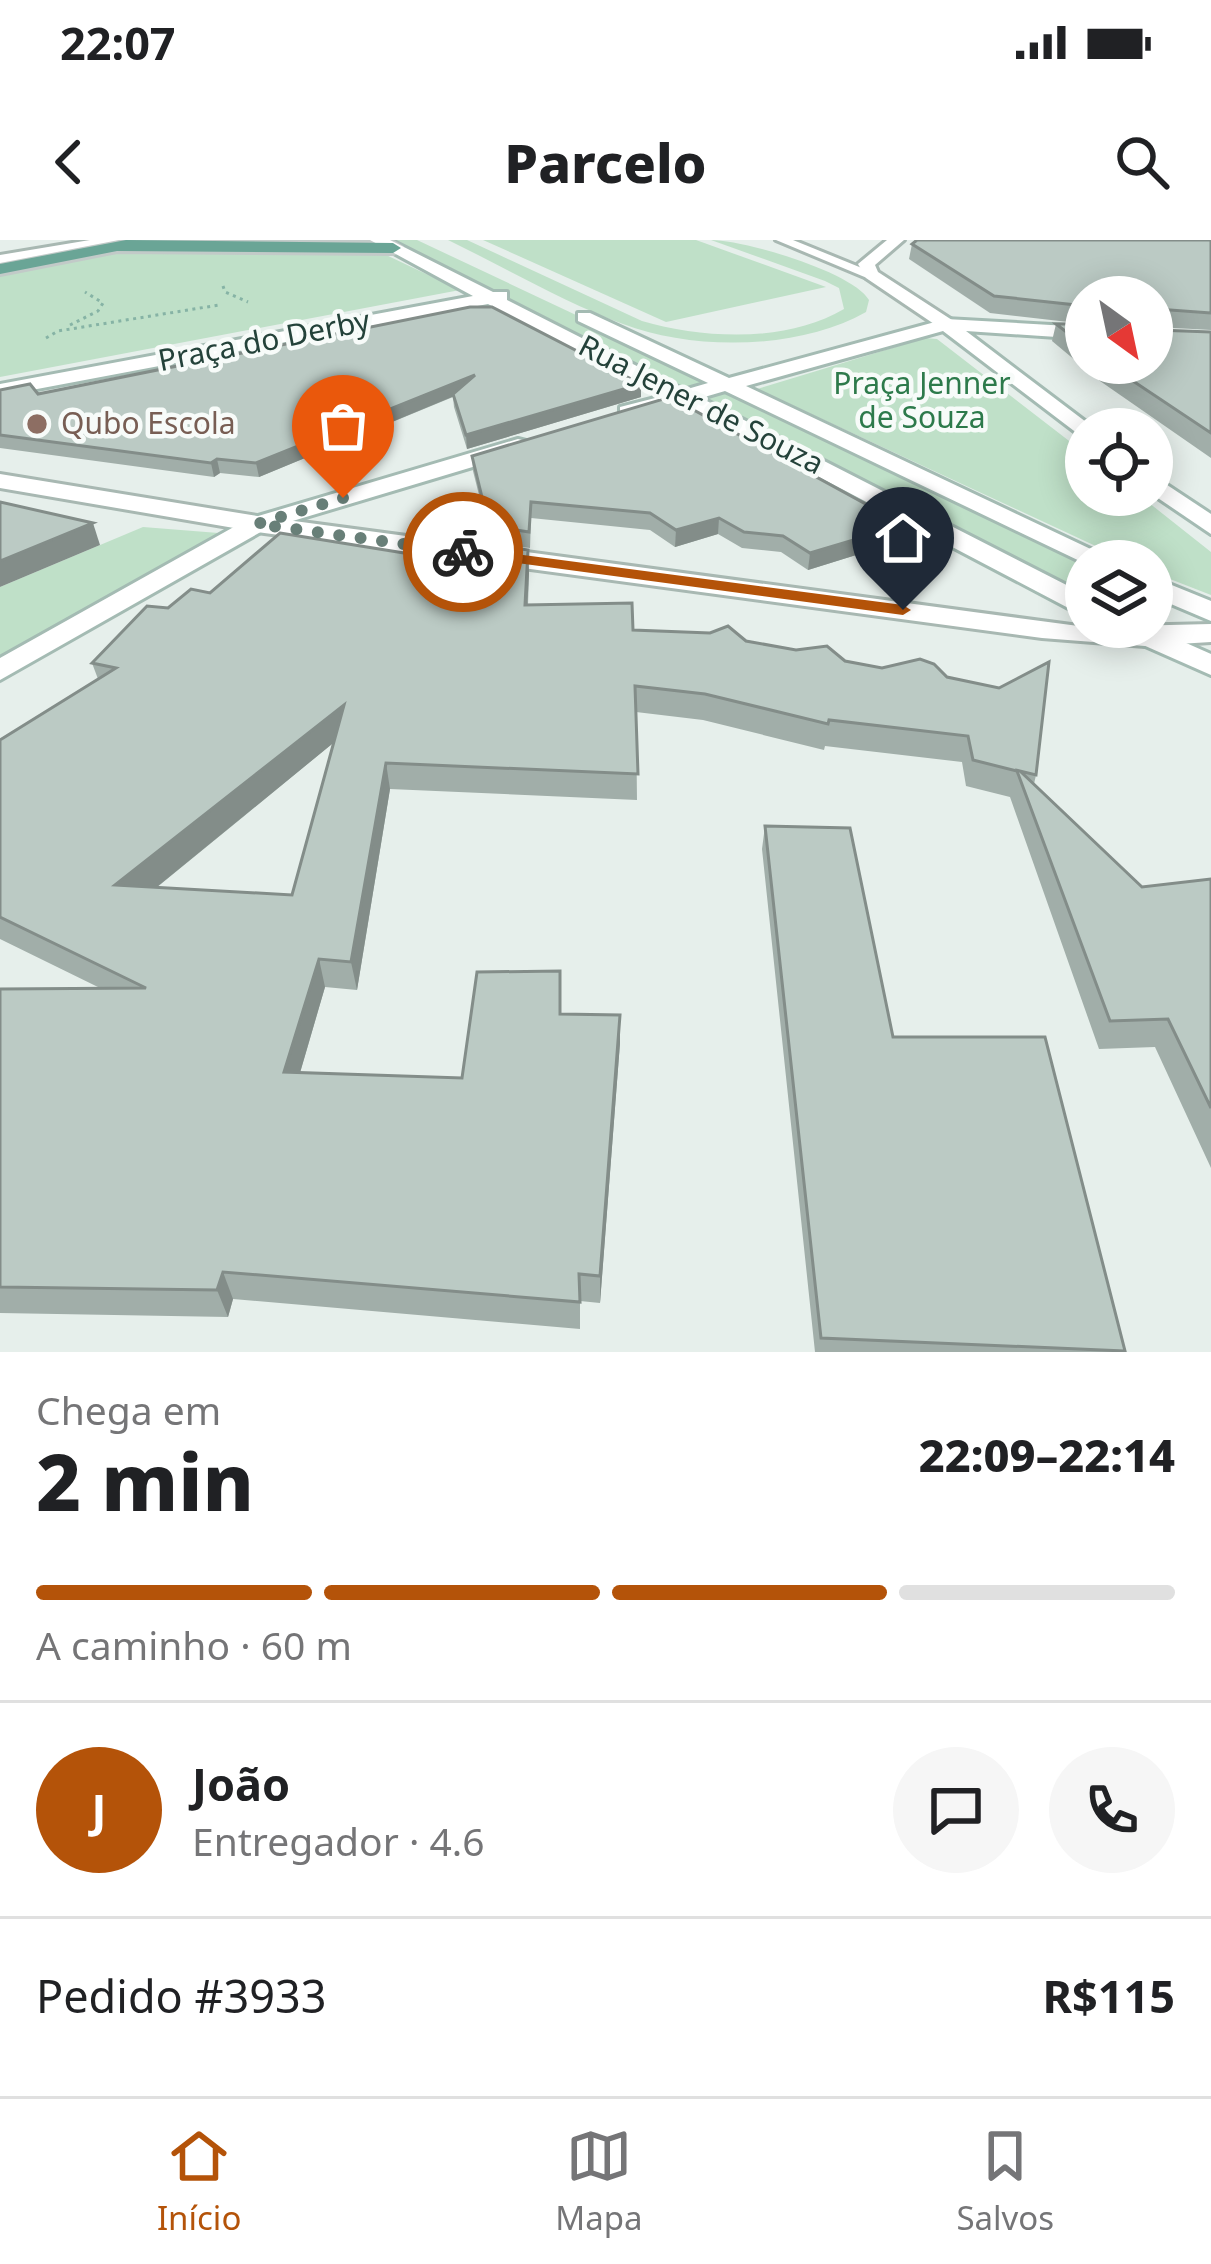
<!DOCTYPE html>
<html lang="pt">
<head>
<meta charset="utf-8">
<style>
  :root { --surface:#fff; --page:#f6f6f6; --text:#202124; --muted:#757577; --line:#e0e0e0; --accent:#b45309 }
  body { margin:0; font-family:"Noto Sans",sans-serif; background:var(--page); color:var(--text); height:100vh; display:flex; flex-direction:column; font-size:45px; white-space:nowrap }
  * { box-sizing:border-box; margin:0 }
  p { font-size:39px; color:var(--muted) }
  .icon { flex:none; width:66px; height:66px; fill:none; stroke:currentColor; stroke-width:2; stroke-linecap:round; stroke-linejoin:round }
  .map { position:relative; height:1112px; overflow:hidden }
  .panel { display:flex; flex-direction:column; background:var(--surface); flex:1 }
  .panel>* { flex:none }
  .needle { width:78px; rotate:147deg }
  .controls { position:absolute; left:1065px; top:36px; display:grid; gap:24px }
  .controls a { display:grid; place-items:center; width:108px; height:108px; border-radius:50%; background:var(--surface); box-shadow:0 6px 30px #0003; font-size:60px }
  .pin { position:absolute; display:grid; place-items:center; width:102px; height:102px; color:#fff; margin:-123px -51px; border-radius:50% 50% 50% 0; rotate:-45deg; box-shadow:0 0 12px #0007 }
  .pin .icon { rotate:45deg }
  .courier { position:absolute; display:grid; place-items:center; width:120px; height:120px; margin:-60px; border:9px solid #b45309; border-radius:50%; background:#fff; color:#222; box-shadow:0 3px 15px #0007 }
  .headline em { font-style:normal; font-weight:800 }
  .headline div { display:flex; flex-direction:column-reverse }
  .headline { display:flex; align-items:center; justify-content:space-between; height:204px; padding:0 36px }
  h1 { font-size:78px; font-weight:800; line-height:90px }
  .bar { display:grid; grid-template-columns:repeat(4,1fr); gap:18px 12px; align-content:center; height:144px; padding:0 36px }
  .bar i { height:15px; border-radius:9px; background:var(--line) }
  .bar .active { background:var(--accent) }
  .bar p { grid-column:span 4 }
  .line { display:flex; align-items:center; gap:30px; padding:0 36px; border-top:3px solid var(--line) }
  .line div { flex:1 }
  .round { display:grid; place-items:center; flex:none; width:126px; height:126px; border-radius:63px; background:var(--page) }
  .status { display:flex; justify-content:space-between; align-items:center; height:84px; padding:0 60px; background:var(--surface); direction:ltr }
  .status svg { height:33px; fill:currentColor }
  header { display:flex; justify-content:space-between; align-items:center; height:156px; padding:0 36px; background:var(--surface); font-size:54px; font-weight:800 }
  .tab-bar { display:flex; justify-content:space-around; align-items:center; height:168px; border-top:3px solid var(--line); background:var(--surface); font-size:33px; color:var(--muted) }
  .tab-bar a { display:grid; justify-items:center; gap:6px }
  .tab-bar .active { color:var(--accent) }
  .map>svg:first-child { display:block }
  .green { fill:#bfe0c8 }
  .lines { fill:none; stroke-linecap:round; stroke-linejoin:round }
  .lane-casing { stroke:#a8b8b2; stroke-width:6 }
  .street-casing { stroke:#a8b8b2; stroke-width:6 }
  .secondary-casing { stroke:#a4bbb3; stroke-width:6 }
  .primary-casing { stroke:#c2cac8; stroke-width:6 }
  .path { stroke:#86b3a5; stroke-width:3; stroke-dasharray:3 4.5; stroke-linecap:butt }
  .lane { fill:#fff; fill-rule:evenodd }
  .street { fill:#fff; fill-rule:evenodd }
  .secondary { fill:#fff; fill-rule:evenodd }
  .primary { fill:#6aa596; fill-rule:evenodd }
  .wall { fill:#a1aea9; fill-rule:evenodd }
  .shaded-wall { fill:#838d89 }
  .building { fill:#bbcac4; stroke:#838d89; stroke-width:3; fill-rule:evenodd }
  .route { fill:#b45309 }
  .done { stroke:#687f78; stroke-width:12; stroke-dasharray:0 21.6 }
  .education-dot { fill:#8d6e63; stroke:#f7fbf9; stroke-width:4.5 }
  .labels { text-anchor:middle; stroke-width:9; stroke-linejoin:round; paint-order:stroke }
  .far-street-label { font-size:30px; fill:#24423a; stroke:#f7fbf9 }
  .far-park-label { font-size:30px; fill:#2d7a4b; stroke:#f7fbf9 }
  .far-education-label { font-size:30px; fill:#785e54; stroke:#f7fbf9; text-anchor:start }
</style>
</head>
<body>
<div class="status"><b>22:07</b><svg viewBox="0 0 49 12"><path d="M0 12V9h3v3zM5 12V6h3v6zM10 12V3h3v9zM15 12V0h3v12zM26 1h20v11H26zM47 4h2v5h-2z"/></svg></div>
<header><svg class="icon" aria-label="back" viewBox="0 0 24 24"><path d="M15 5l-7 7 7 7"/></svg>Parcelo<svg class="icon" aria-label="search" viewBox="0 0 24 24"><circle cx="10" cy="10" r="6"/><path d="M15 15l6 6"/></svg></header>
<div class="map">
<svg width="1211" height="1112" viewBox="0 0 1211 1112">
  <rect width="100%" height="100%" fill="#e6efeb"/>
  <!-- green -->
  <g class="green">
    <polygon points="378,0 417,0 1098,321 1086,321 1086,363 511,61"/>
    <path d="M 448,0 L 467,0 L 642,81 C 705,99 786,103 844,69 L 839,48 L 825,41 L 711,0 C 744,0 853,32 869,60 L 866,72 C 799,110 694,111 623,84 C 563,62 506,28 448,0 Z"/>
    <polygon points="483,0 696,0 826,47 666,82"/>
    <polygon points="164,6 384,14 460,50 0,137 0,32"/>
    <polygon points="925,98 937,99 1086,214 1086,255 1139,255 1211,312 1211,355 1152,332 1152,321 1128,321 757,149"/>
    <polygon points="143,287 231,294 0,422 0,347"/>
  </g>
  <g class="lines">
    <!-- lane casing -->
    <g class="lane-casing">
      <g id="lane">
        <polygon points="90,0 119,0 0,23 0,15"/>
        <polygon points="776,0 793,0 879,35 867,38"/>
      </g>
    </g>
    <!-- street casing -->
    <g class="street-casing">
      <g id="street">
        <polygon points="887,0 904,0 875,25 878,32 952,80 952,88 940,88 866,38 858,24"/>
        <polygon points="0,234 257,276 1086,387 1211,384 1211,402 1145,406 1042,398 257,292 0,248"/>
      </g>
    </g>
    <!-- secondary casing -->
    <g class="secondary-casing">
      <g id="secondary">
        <polygon points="370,0 390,0 493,52 507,52 507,60 684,150 708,143 578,81 578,73 590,73 729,138 946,79 1086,87 1086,99 966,91 1094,188 1086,189 1086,200 943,91 746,146 1116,321 1086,324 725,151 701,158 1086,355 1086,375 1076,372 680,164 620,177 620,167 663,156 488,64 0,156 0,144 473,56"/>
        <polygon points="518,199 526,201 526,211 266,289 0,440 0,418 248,279"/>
        <polygon points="1152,235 1211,274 1211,294 1152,254"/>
        <polygon points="1152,337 1211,361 1211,381 1152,356"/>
        <polygon points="1111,387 1150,387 1211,414 1211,435 1116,393"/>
      </g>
    </g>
    <!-- primary casing -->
    <g class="primary-casing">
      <polygon id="primary" points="126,0 393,3 401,8 393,13 117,11 0,34 0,24"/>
    </g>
    <!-- path -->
    <g class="path">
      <polyline points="223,46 225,52 248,62"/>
      <polyline points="70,85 98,71 103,63 85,52"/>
      <polyline points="46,98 58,91 219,65"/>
    </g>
    <!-- lane -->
    <use href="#lane" class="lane"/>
    <!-- street -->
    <use href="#street" class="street"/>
    <!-- secondary -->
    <use href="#secondary" class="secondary"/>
    <!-- primary -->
    <use href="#primary" class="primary"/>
  </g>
  <!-- wall -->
  <g class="wall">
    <polygon points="1211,0 1211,90 1156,87 1157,90 1211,92 1211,218 1100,141 1052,101 1056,84 1086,84 1086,123 1152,123 1086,57 1086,84 990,73 909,19 912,4"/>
    <polygon points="0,150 38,154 641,157 467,209 454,167 453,157 259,237 220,233 214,237 0,208"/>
    <polygon points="472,216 904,285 901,301 808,330 781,312 742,308 718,294 675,307 650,290 531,278 530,308 491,303 473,231"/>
    <path d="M 495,305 L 529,333 L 528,365 L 633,390 L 746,401 L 845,421 L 1036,535 L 1034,544 L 1142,647 L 1211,639 L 1211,928 L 1155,807 L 1099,809 L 1010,557 L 966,546 L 962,522 L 825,506 L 824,510 L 703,480 L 636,472 L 637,560 L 390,549 L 357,750 L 325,747 L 300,833 L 462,838 L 561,774 L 620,775 L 620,803 L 600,1063 L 580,1061 L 580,1089 L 233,1059 L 228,1077 L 0,1073 L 0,749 L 100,748 L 0,699 L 0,500 L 98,439 L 92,423 L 168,368 L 210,353 L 429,317 L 496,322 ZM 333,503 L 292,655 L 156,648 L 243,577 Z"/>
    <polygon points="765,586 893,797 1125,1111 1125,1112 815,1112 762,609"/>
  </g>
  <!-- shaded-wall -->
  <g class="shaded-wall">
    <polygon points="475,135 476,147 259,237 256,223"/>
    <polygon points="641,144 641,157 467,209 466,195"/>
    <polygon points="217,219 220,233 214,237 211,223"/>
    <polygon points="719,278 718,294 675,307 676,290"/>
    <polygon points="93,283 100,305 0,347 0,321"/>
    <polygon points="904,285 901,301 808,330 810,313"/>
    <polygon points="528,310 529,333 526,390 525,365"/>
    <polygon points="344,465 348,491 125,673 115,645"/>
    <polygon points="386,523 390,549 357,750 351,722"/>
    <polygon points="319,719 325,747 292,860 284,832"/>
    <polygon points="620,775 620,803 600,1063 600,1036"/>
    <polygon points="223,1032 233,1059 228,1077 217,1050"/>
  </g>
  <!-- building -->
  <g class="building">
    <polygon points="917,0 1211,0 1211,73 1157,69 1152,74 1157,90 1211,92 1211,193 1106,123 1152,123 1152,57 1086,57 1086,66 994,56 912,4"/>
    <polygon points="470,67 492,67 641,144 466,195 453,154 475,135 256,223 217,219 211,223 0,195 0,150 30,144 38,154"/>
    <polygon points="1056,84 1086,84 1086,107"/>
    <polygon points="670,157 904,285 810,313 783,296 744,292 719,278 676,290 650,273 531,262 529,292 489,286 472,216"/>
    <polygon points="0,262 93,283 0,321"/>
    <path d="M 280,293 L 429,317 L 431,311 L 498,323 L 495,305 L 528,310 L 525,365 L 632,363 L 633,390 L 710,393 L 728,386 L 746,401 L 796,410 L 827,406 L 845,421 L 882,428 L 920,419 L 934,424 L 947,437 L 999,448 L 1049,422 L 1036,535 L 1020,531 L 1142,647 L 1211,639 L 1211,868 L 1168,779 L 1110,781 L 1017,531 L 973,520 L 968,496 L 829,480 L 828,484 L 705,454 L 635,446 L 638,534 L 386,523 L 351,722 L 319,719 L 284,832 L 462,838 L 477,732 L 560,731 L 560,774 L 620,775 L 600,1036 L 579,1034 L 580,1062 L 223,1032 L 217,1050 L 0,1047 L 0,749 L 146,748 L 0,677 L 0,500 L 116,428 L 92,423 L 147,366 L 168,368 L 191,349 L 210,353 ZM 344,465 L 292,655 L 115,645 Z"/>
    <polygon points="765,586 850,588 893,797 1045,797 1125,1111 821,1098"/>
  </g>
  <!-- route -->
  <polygon class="route" points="463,307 903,365 911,370 903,375 458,315"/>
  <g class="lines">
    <!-- done -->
    <polyline class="done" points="343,258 257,284 463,312"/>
  </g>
  <!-- markers -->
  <circle class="education-dot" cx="37" cy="184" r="12"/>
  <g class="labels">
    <!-- far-street labels -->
    <g class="far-street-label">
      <text transform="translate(264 101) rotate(-11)" y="10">Praça do Derby</text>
      <text transform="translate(701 165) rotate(27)" y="10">Rua Jener de Souza</text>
    </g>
    <!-- far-park labels -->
    <g class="far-park-label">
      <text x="922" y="154">Praça Jenner<tspan x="922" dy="34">de Souza</tspan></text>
    </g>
    <!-- far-education labels -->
    <g class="far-education-label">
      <text x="61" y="194">Qubo Escola</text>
    </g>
  </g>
</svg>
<div class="controls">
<a><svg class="needle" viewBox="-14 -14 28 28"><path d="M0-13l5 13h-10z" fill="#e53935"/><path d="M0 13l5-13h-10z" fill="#757577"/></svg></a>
<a><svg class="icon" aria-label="locate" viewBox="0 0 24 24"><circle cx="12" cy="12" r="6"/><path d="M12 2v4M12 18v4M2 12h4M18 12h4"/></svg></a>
<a><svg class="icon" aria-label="layers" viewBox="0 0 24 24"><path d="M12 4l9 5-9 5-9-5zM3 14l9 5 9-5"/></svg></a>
</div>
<div class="pin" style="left:343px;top:258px;background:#ea580c"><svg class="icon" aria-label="bag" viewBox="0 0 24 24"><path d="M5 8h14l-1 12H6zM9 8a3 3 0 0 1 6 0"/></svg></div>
<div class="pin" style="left:903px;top:370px;background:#1f2937"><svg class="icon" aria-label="home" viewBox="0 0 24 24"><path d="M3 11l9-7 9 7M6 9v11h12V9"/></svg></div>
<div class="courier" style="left:463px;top:312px"><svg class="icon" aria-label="bike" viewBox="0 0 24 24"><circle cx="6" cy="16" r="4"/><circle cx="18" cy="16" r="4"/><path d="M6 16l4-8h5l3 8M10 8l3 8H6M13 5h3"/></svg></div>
</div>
<section class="panel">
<div class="headline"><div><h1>2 min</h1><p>Chega em</p></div><em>22:09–22:14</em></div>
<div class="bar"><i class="active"></i><i class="active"></i><i class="active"></i><i></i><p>A caminho · 60 m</p></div>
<div class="line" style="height:216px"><b class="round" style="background:var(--accent);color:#fff">J</b><div><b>João</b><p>Entregador · 4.6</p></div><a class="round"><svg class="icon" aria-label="chat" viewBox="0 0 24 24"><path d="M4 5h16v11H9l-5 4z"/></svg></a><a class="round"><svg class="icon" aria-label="phone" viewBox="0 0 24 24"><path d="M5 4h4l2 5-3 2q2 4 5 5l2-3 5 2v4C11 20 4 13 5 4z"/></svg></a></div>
<div class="line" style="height:156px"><div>Pedido #3933</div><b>R$115</b></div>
</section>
<nav class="tab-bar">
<a class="active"><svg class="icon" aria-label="home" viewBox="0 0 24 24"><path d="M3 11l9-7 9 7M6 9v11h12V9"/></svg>Início</a>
<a><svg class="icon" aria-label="map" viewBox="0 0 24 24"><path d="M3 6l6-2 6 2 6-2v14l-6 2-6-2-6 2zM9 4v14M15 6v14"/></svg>Mapa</a>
<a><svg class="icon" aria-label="saved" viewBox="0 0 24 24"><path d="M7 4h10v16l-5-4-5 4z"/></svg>Salvos</a>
</nav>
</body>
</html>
